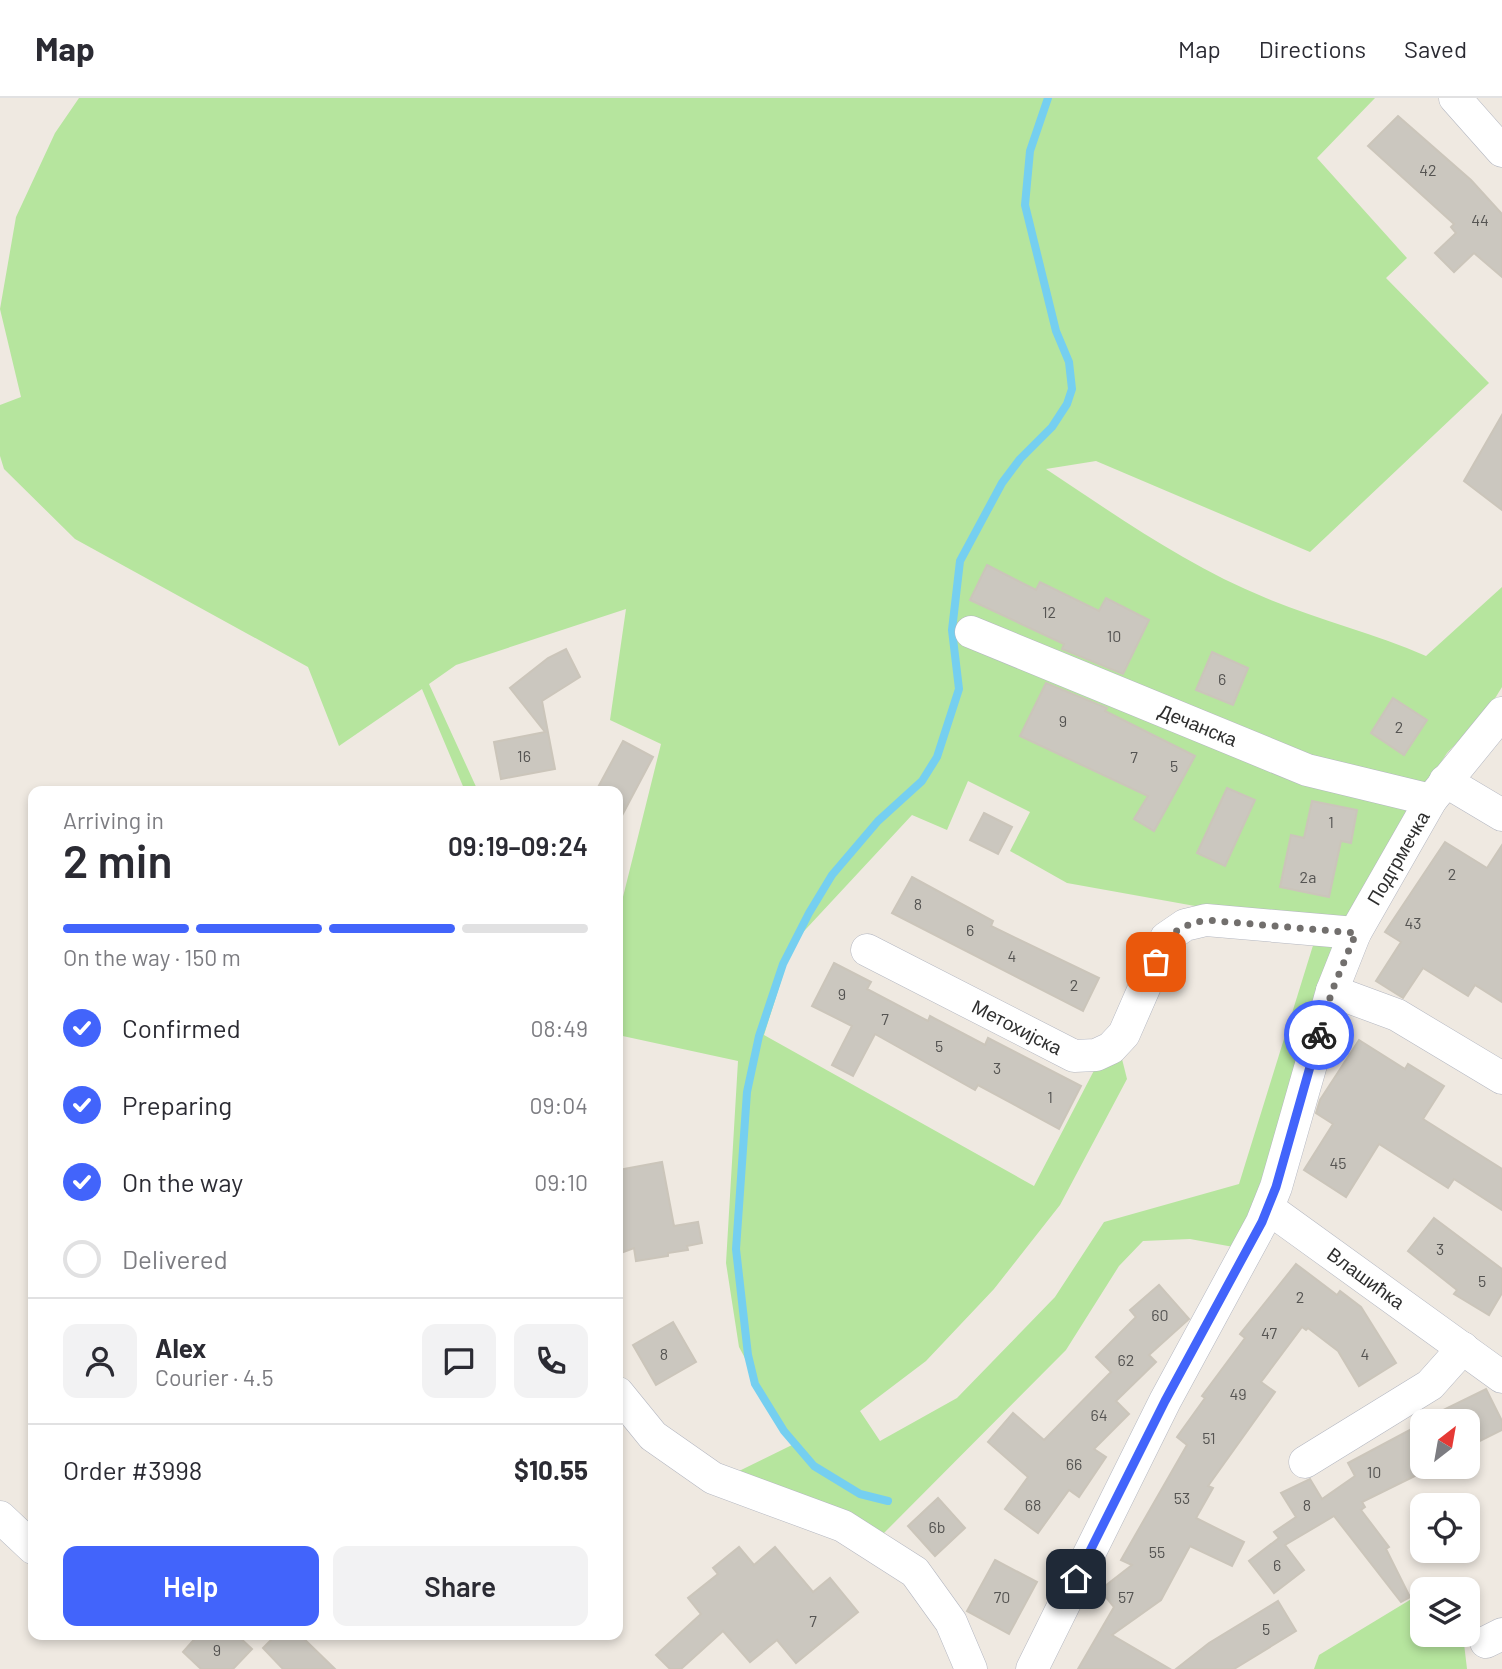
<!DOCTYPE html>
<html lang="en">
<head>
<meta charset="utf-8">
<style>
  :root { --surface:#fff; --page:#f2f2f3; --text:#2b2b33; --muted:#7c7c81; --line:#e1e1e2; --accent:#4264fb }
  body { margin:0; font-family:Barlow,sans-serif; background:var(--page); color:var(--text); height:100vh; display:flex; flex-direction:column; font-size:26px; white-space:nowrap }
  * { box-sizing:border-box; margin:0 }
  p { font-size:23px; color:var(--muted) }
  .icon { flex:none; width:38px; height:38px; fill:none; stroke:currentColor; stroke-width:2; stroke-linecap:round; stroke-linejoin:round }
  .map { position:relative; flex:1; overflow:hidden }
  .details { position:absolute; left:28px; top:688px; width:595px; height:854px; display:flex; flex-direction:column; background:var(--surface); border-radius:14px; box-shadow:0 4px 10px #0003 }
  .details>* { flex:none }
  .needle { width:46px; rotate:31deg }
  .fabs { position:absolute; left:1410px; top:1311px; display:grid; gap:14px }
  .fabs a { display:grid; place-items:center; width:70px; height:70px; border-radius:14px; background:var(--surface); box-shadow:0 4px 10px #0003; font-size:35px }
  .pin { position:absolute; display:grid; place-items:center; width:60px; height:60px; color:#fff; margin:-30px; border-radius:14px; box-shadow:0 4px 10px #0006 }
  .courier { position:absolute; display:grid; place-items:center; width:70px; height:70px; margin:-35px; border:5px solid #4264fb; border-radius:50%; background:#fff; color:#222; box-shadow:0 2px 9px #0007 }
  .summary em { font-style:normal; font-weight:600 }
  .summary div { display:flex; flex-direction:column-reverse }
  .summary { display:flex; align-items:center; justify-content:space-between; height:119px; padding:0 35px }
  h1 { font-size:46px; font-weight:600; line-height:52px }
  .bar { display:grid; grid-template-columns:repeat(4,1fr); gap:10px 7px; align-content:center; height:84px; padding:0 35px }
  .bar i { height:9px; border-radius:5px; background:var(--line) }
  .bar .on { background:var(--accent) }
  .bar p { grid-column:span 4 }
  .line { display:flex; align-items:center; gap:18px; padding:0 35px; border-top:2px solid var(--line) }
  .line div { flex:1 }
  .round { display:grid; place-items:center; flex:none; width:74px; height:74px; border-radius:14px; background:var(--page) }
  ol { padding:0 35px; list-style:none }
  li { display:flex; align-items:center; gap:21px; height:77px }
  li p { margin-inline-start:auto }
  li .icon { padding:7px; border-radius:50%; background:var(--accent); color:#fff; stroke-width:4 }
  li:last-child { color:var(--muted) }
  li i { width:38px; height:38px; border:4px solid var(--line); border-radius:50% }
  .button { display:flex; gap:14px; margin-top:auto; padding:14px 35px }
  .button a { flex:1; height:80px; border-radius:14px; background:var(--accent); color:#fff; font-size:28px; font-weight:600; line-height:80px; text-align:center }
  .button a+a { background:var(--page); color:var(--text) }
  header { display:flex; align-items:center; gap:42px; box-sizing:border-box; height:98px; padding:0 35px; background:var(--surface); border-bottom:2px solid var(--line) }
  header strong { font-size:33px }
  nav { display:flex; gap:38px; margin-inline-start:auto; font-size:24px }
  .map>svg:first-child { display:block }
  .green { fill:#b6e59e }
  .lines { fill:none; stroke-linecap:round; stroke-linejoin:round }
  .stream { stroke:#75cff0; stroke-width:8 }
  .building { fill:#cbc7bf; stroke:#cbc5ba; stroke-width:2 }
  .street-casing { stroke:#b4b7c1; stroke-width:33 }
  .street { stroke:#fff; stroke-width:32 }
  .done { stroke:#726f6d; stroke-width:7; stroke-dasharray:0 12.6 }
  .route { stroke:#4264fb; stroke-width:9 }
  .labels { text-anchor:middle; stroke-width:7; stroke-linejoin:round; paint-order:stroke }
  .number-label { font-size:16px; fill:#555452 }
  .street-label { font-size:19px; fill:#2e2e2e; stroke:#fff }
</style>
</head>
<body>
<header>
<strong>Map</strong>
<nav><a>Map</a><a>Directions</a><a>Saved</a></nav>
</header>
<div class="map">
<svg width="1502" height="1571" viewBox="0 0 1502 1571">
  <rect width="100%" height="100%" fill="#efe9e1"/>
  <!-- green -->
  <g class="green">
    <path d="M 79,0 L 1375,0 L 1317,60 L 1407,160 L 1386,180 L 1489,285 L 1310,454 L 1096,363 L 1046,371 C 1117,418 1187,468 1266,500 C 1319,522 1374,535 1426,558 L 1502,489 L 1502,589 L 1486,615 L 1447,655 L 1408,715 L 1347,825 L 1195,808 L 1067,785 L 1010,753 L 1030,714 L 968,683 L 947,732 L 912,717 L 793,845 L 764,937 L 1034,1088 L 1101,959 L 1120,953 L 1127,981 L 1060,1107 L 994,1191 L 926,1263 L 860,1313 L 880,1343 L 957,1300 L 1055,1199 L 1104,1124 L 1239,1086 L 1315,841 L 1340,842 L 1239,1150 L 1190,1141 L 1143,1143 L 1119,1168 L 1066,1252 L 881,1438 L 737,1374 L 792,1347 L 739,1249 L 726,1165 L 738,963 L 618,937 L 618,819 L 661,646 L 610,622 L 626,511 L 456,567 L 429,586 L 478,693 L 465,693 L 422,591 L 339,648 L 308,569 L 75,441 L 4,371 L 0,358 L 0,307 L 21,299 L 0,211 L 16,119 L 55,35 Z"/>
    <polygon points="1423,1494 1423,1536 1463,1537 1467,1571 1314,1571 1319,1557"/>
  </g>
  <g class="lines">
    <!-- stream -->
    <polyline class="stream" points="888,1403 860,1396 814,1368 784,1333 755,1286 748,1257 736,1151 747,994 759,938 783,866 809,815 832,777 878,723 922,683 937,659 959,591 952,532 960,463 1002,385 1020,361 1052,329 1067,306 1072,291 1069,264 1056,233 1025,107 1030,53 1048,0"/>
  </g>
  <!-- building -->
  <g class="building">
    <polygon points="1398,18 1471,82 1502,116 1502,179 1474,155 1454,174 1435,155 1456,135 1451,129 1454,126 1368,48"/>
    <polygon points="1502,317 1502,412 1464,383"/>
    <polygon points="987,467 1036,492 1040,484 1099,513 1106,500 1149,522 1123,576 1062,551 1064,546 970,502"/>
    <polygon points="566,551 580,579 542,603 555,671 501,681 494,644 545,634 510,590 548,560"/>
    <polygon points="1212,554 1248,570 1233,607 1196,592"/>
    <polygon points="1046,585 1107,610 1105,613 1195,658 1154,733 1134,721 1148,698 1020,638"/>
    <polygon points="1393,600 1427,622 1404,657 1371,635"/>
    <polygon points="623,643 653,659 618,725 618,693 596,693"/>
    <polygon points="1227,690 1255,702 1225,768 1197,755"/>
    <polygon points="1312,703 1357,712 1351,745 1341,743 1329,799 1280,789 1291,737 1304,740"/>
    <polygon points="984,715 1012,729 998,756 970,742"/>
    <polygon points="1445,744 1487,770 1502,747 1502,904 1475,887 1468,898 1423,870 1403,900 1376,883 1401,844 1385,834"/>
    <polygon points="912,779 993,823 991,828 1099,880 1083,913 892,815"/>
    <polygon points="834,865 871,884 867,891 928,923 930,918 985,947 988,940 1081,988 1059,1031 978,987 975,992 875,936 853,978 832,967 852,928 812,908"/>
    <polygon points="1359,942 1405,971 1408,966 1444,988 1423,1021 1502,1071 1502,1112 1454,1081 1448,1090 1379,1046 1346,1099 1304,1072 1333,1026 1316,1015 1320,1002"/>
    <polygon points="662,1064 674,1128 698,1124 702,1145 687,1148 688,1152 668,1155 668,1158 636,1163 634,1150 618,1156 618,1072"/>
    <polygon points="1434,1120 1502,1171 1502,1195 1489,1217 1454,1196 1457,1192 1408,1153"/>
    <polygon points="1296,1166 1337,1197 1340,1193 1361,1209 1396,1265 1359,1288 1338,1253 1308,1230 1306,1232 1302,1229 1261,1284 1275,1294 1208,1388 1213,1390 1196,1420 1244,1444 1232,1468 1190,1448 1161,1502 1112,1537 1170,1571 1078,1571 1114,1509 1100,1492 1132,1467 1121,1462 1187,1347 1177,1339 1205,1300 1202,1298 1245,1240 1240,1236"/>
    <polygon points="1159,1187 1189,1221 1149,1257 1156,1264 1116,1303 1129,1316 1094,1351 1106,1359 1079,1399 1069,1392 1038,1435 1005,1411 1028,1379 988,1344 1013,1315 1044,1342 1111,1274 1096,1259 1136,1219 1130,1212"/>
    <polygon points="673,1224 696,1264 656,1287 633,1247"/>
    <polygon points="1486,1291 1502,1323 1502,1332 1468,1349 1468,1323 1421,1323"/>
    <polygon points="1423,1325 1423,1368 1435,1368 1362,1404 1365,1409 1361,1412 1389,1449 1386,1451 1410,1499 1401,1504 1334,1418 1285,1447 1304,1472 1274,1495 1249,1463 1279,1440 1274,1434 1296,1419 1281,1395 1310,1381 1322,1401 1355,1378 1348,1365"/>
    <polygon points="938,1400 965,1430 935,1458 908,1428"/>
    <polygon points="739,1449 754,1467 775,1449 813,1494 830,1480 858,1514 796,1565 777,1542 750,1564 723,1533 681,1571 670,1571 656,1557 701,1516 688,1500 718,1476 713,1470"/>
    <polygon points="995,1462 1037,1484 1009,1536 967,1513"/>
    <polygon points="1278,1503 1296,1533 1234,1571 1176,1571 1209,1545"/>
    <polygon points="199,1536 236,1536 252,1551 233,1571 201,1571 183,1554"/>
    <polygon points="277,1536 299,1536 335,1571 283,1571 263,1550"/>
  </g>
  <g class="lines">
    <!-- street casing -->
    <g class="street-casing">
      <g id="street">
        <polyline points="1455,0 1502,53"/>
        <polyline points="971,534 1307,672 1431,702"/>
        <polyline points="1445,683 1502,717"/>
        <polyline points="867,852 1074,958 1096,957 1111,950 1124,936 1166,840 1185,827 1206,822 1355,835"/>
        <polyline points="1332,893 1397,917 1502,980"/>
        <polyline points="1268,1110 1502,1279"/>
        <polyline points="618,1295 653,1338 713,1380 843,1428 915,1474 951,1524 971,1571"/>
        <polyline points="1305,1364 1430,1287 1463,1250"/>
        <polyline points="0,1419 33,1450"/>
        <polyline points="1486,1544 1502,1536"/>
        <polyline points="1032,1571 1165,1303 1262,1124 1276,1089 1332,893 1355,835 1431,702 1502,615"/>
      </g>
    </g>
    <!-- street -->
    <use href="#street" class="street"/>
  </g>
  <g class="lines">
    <!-- done -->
    <path class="done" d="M 1156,864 C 1168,836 1175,829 1206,822 L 1356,835 L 1332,893 L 1319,937"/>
    <!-- route -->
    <polyline class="route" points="1076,1481 1165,1303 1262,1124 1276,1089 1319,937"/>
  </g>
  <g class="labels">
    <!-- number labels -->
    <g class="number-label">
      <text x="1428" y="78">42</text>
      <text x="1480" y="128">44</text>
      <text x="1049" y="520">12</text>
      <text x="1114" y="544">10</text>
      <text x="1222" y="587">6</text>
      <text x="1063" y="629">9</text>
      <text x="1399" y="635">2</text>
      <text x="524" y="664">16</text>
      <text x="1134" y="665">7</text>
      <text x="1174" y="674">5</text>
      <text x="1331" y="730">1</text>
      <text x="1452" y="782">2</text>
      <text x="1308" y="785">2a</text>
      <text x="918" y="812">8</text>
      <text x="1413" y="831">43</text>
      <text x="970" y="838">6</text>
      <text x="1012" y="864">4</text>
      <text x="1074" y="893">2</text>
      <text x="842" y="902">9</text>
      <text x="885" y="927">7</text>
      <text x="939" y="954">5</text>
      <text x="997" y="976">3</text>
      <text x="1050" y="1005">1</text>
      <text x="1338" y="1071">45</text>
      <text x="1440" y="1157">3</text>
      <text x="1482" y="1189">5</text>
      <text x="1300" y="1205">2</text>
      <text x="1160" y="1223">60</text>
      <text x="1269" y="1241">47</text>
      <text x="664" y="1262">8</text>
      <text x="1365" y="1262">4</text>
      <text x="1126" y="1268">62</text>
      <text x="1238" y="1302">49</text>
      <text x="1099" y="1323">64</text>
      <text x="1209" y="1346">51</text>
      <text x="1074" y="1372">66</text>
      <text x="1374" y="1380">10</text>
      <text x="1182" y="1406">53</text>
      <text x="1033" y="1413">68</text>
      <text x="1307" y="1413">8</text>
      <text x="937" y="1435">6b</text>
      <text x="1157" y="1460">55</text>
      <text x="1277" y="1473">6</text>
      <text x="1002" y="1505">70</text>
      <text x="1126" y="1505">57</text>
      <text x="813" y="1529">7</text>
      <text x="1266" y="1537">5</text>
      <text x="217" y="1558">9</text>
    </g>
    <!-- street labels -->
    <g class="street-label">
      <text transform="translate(1198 627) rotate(22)" y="7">Дечанска</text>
      <text transform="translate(1398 760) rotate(-60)" y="7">Подгрмечка</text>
      <text transform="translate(1017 929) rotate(27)" y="7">Метохијска</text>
      <text transform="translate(1366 1180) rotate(36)" y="7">Влашићка</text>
    </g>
  </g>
</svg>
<div class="fabs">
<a><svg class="needle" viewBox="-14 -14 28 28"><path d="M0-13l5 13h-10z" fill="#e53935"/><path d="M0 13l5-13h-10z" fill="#7c7c81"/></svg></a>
<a><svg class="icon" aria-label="locate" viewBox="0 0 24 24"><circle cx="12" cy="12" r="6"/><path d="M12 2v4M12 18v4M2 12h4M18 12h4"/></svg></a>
<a><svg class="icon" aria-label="layers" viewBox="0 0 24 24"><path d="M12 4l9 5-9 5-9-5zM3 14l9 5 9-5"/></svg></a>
</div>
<div class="pin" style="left:1156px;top:864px;background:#ea580c"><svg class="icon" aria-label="bag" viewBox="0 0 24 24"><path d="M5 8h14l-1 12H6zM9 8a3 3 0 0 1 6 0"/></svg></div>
<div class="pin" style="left:1076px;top:1481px;background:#1f2937"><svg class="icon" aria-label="home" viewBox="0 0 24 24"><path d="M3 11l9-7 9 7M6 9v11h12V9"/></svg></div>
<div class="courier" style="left:1319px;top:937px"><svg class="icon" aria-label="bike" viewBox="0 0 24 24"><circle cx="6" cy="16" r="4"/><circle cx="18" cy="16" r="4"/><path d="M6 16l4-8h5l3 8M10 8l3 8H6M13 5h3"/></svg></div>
<section class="details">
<div class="summary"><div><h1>2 min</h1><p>Arriving in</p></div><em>09:19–09:24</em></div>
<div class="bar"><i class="on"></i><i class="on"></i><i class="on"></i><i></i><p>On the way · 150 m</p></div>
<ol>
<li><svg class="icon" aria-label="check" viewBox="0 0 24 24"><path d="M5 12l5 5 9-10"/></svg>Confirmed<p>08:49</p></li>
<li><svg class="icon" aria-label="check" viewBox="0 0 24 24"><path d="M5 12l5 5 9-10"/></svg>Preparing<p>09:04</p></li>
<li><svg class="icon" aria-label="check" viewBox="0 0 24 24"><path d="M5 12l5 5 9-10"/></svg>On the way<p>09:10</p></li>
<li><i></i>Delivered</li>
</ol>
<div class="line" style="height:126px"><a class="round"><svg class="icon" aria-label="person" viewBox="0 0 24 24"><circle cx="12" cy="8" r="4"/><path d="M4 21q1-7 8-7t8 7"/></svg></a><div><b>Alex</b><p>Courier · 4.5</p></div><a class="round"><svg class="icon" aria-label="chat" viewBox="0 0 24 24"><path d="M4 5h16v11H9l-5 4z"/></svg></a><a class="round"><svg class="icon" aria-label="phone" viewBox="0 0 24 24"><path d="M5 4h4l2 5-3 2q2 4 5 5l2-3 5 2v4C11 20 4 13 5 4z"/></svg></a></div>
<div class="line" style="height:91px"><div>Order #3998</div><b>$10.55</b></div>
<div class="button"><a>Help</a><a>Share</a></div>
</section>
</div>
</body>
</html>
